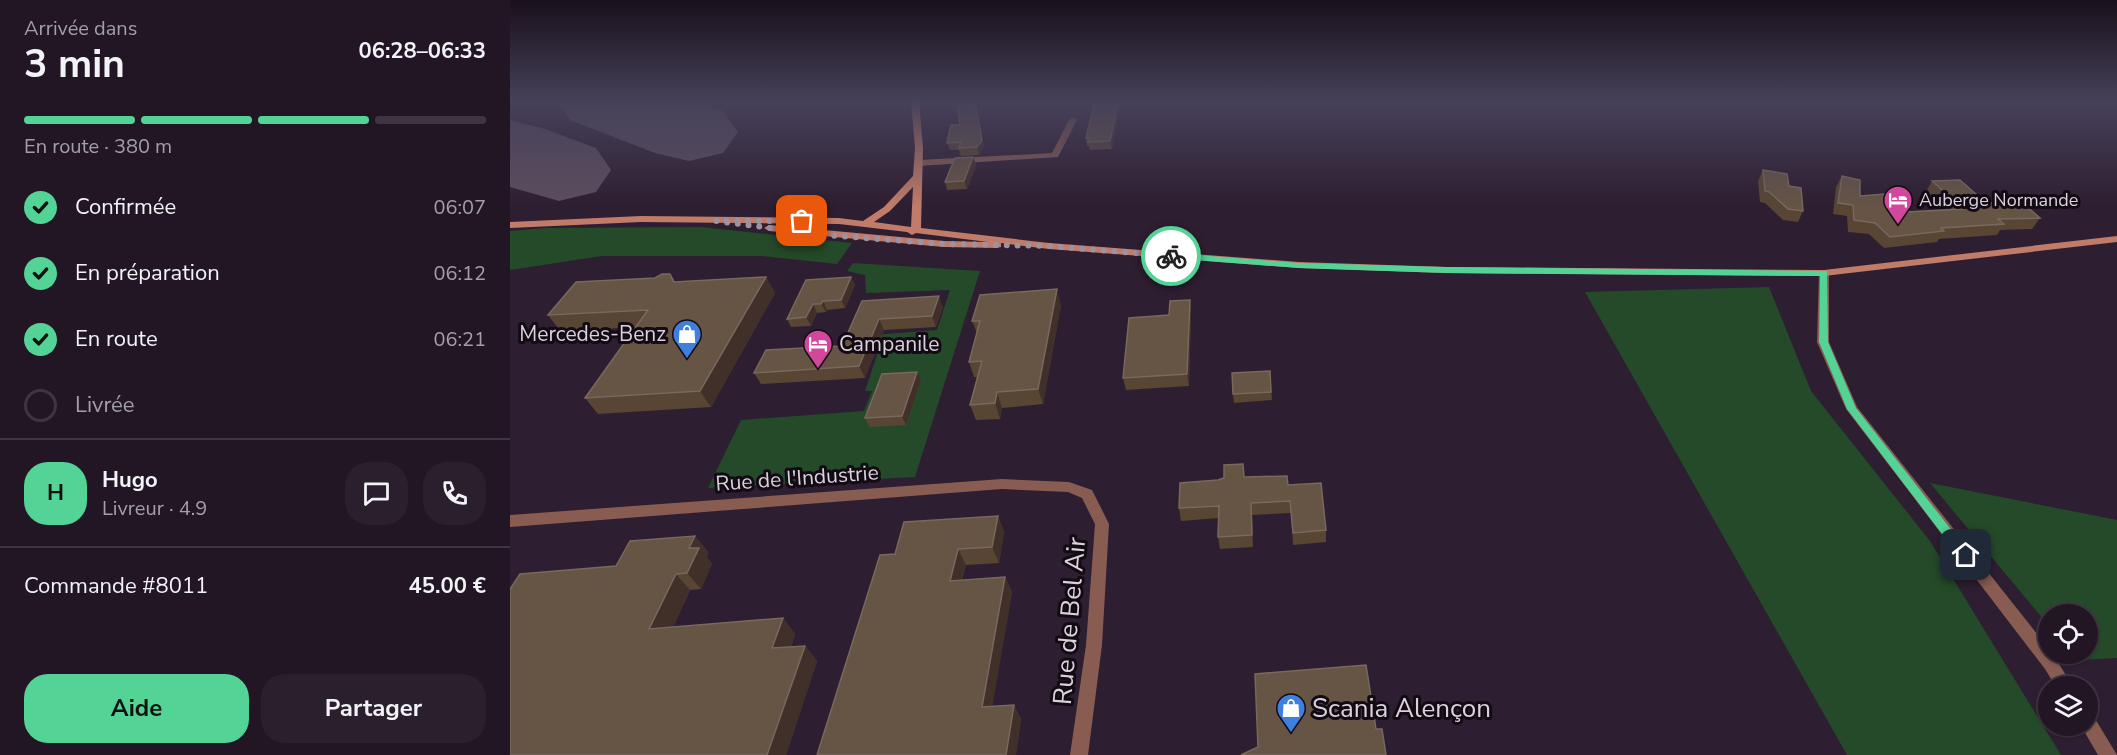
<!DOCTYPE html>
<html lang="fr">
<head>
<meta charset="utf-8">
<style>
  :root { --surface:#221625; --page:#2a1f2d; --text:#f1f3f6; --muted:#a29fa7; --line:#3f3542; --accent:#53d396 }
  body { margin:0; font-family:"Nunito Sans",sans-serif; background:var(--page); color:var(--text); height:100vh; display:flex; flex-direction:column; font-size:22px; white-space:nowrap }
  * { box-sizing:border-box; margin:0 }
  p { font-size:20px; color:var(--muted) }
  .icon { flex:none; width:33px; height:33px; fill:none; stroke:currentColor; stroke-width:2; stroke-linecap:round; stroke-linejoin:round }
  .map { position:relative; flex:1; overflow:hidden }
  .sheet { display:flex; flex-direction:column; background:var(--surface); width:510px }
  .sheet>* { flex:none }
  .controls { position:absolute; left:1528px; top:604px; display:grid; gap:12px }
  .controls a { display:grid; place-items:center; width:60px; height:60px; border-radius:50%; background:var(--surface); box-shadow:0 2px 4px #0004,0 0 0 2px var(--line); font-size:30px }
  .pin { position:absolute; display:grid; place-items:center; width:51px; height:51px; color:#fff; margin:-26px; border-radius:12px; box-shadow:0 3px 9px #0006 }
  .courier { position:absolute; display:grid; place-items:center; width:60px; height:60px; margin:-30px; border:4px solid #53d396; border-radius:50%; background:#fff; color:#222; box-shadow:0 2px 8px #0007 }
  .summary em { font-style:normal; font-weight:700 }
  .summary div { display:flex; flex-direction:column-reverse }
  .summary { display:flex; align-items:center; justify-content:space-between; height:102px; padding:0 24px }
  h1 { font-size:39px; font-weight:700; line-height:45px }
  .bar { display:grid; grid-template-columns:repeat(4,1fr); gap:9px 6px; align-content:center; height:72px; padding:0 24px }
  .bar i { height:8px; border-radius:4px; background:var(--line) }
  .bar .on { background:var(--accent) }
  .bar p { grid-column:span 4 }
  .line { display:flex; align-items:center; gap:15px; padding:0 24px; border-top:2px solid var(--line) }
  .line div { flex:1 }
  .round { display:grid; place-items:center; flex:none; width:63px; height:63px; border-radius:24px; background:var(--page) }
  ol { padding:0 24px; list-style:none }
  li { display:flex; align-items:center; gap:18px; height:66px }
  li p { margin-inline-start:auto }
  li .icon { padding:6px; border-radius:50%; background:var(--accent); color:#111; stroke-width:4 }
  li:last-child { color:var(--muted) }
  li i { width:33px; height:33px; border:3px solid var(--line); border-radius:50% }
  .primary-button { display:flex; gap:12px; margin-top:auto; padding:12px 24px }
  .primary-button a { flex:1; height:69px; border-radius:24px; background:var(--accent); color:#111; font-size:24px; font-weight:700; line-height:69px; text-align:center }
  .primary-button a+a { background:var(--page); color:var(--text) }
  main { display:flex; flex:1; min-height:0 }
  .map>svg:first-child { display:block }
  .green { fill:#244a29 }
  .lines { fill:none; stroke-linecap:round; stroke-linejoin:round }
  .taxiway { fill:#5c4d5e; fill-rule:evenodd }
  .runway { fill:#5c4d5e; fill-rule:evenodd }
  .street { fill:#885c51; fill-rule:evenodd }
  .secondary { fill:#c17b69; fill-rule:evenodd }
  .wall { fill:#584533 }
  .shaded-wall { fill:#412f2a }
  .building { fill:#665445; stroke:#78685d; stroke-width:1.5 }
  .route { fill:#53d396 }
  .done { stroke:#9e92a1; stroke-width:6; stroke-dasharray:0 10.8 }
  .labels { text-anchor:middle; stroke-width:6; stroke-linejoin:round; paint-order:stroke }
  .far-poi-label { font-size:18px; fill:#dbd0dd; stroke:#120b13; text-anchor:start }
  .poi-label { font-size:21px; fill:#dbd0dd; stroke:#120b13; text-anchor:end }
  .street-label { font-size:21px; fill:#dbd0dd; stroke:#120b13 }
  .near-street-label { font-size:26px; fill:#dbd0dd; stroke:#120b13 }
  .near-poi-label { font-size:26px; fill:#dbd0dd; stroke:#120b13; text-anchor:start }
</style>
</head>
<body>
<main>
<section class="sheet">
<div class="summary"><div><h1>3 min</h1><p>Arrivée dans</p></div><em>06:28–06:33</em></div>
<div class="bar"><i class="on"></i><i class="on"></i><i class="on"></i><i></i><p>En route · 380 m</p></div>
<ol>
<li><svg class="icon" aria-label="check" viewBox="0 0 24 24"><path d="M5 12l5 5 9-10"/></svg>Confirmée<p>06:07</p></li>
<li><svg class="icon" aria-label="check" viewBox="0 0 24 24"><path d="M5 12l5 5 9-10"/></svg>En préparation<p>06:12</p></li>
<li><svg class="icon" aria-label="check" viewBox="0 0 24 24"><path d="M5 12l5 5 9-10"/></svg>En route<p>06:21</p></li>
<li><i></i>Livrée</li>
</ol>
<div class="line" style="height:108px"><b class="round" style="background:var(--accent);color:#111">H</b><div><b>Hugo</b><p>Livreur · 4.9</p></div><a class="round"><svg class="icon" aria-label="chat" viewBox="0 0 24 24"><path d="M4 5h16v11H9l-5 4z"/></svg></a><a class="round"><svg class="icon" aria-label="phone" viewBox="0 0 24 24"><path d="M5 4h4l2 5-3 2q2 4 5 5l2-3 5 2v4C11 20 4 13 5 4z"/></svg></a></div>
<div class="line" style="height:78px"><div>Commande #8011</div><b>45.00 €</b></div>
<div class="primary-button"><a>Aide</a><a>Partager</a></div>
</section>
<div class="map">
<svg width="1607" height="755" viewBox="0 0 1607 755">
  <rect width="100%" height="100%" fill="#2e1e31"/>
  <!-- green -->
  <g class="green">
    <polygon points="191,227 342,243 327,264 251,256 92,256 0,270 0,231 35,228"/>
    <polygon points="343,263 470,271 405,477 198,488 231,420 354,411 362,391 355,391 368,352 358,352 363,335 427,330 440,290 356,293 355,275 337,271"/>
    <polygon points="1259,287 1301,391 1420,541 1551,755 1337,755 1075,292"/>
    <polygon points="1420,483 1607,520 1607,658 1568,660 1563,654 1578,654 1578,615 1539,615 1539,626"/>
  </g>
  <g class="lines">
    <!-- taxiway -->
    <polygon class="taxiway" points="30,150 44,153 50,162 41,177 0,187 0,163 11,160 16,153"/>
    <!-- runway -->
    <g class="runway">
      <polygon points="47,100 182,100 213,111 228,132 213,153 179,161 145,153 60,120"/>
      <polygon points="0,120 35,129 86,148 101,170 86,192 49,201 0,187"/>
    </g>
    <!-- street -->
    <g class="street">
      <polygon points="563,117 567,120 548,157 409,166 405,163 409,160 542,153 559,120"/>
      <polygon points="1314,270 1319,273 1319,342 1347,407 1539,649 1539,654 1543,654 1563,687 1546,687 1535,669 1336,409 1307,342 1309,273"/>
      <polygon points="492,479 559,482 582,490 599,524 592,645 578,755 560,755 576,645 585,524 572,498 558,492 492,489 0,527 0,515"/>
      <polygon points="1578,715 1584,717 1607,755 1588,755 1571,726 1578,726"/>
    </g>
    <!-- secondary -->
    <path class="secondary" d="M 401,100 L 409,100 L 413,148 L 411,228 L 539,243 L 789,262 L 936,267 L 1314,270 L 1607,236 L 1607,242 L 1314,276 L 936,273 L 789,268 L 539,249 L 491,243 L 491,247 L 487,248 L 434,247 L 259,231 L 254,228 L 259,225 L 434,241 L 478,242 L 406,233 L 402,235 L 397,232 L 329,224 L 131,222 L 0,228 L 0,222 L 131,216 L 329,218 L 353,221 L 374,207 L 403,176 L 405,148 ZM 403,187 L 401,227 L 364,222 L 380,211 Z"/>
  </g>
  <!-- wall -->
  <g class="wall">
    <polygon points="585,100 609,100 609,110 607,110 607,122 602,149 580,150 579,146 577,146 576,138"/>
    <polygon points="465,102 474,147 469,155 451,156 449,150 440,150 437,143"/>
    <polygon points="463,157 466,165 457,189 437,190 435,182"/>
    <polygon points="1253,170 1279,186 1293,211 1288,222 1273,220 1255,203 1250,202 1248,181"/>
    <polygon points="1332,176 1350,196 1396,212 1435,210 1416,192 1422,181 1476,203 1530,218 1522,229 1490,230 1487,235 1429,239 1427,242 1374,248 1359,234 1338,232 1337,216 1323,214 1326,187"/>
    <polygon points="160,274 165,282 256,277 265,293 201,407 88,414 75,398 125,327 51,332 38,315"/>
    <polygon points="341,277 345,285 335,308 317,310 316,312 307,313 301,326 281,327 277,319"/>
    <polygon points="680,300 681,312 679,386 616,390 613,378 659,315"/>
    <polygon points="352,301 433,307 426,327 374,330 355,378 251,384 244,373 332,346"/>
    <polygon points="551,305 533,404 492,408 490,419 466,420 460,405 467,377 464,377 459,362 467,333 462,321"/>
    <polygon points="760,371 762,400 724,403 723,394"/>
    <polygon points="411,380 396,425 360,427 355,418"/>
    <polygon points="734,477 778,485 816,530 816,542 783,545 781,513 742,515 743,547 710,549 708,537 709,518 671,521 669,508 708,480 714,478"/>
    <polygon points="488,516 494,532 489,563 456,565 452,580 495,577 502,592 482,706 504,705 511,719 506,755 307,755 385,554"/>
    <polygon points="185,536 198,552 197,557 202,564 191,589 180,590 163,627 273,618 285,634 281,647 295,646 307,661 276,755 106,566"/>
  </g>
  <!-- shaded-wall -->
  <g class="shaded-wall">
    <polygon points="465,102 474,147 469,155 467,147"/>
    <polygon points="606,102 607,122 602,149 600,141"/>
    <polygon points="463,157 466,165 457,189 454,181"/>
    <polygon points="256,277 265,293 201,407 190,391"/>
    <polygon points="341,277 345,285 335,308 331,300"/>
    <polygon points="547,289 551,305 533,404 528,389"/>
    <polygon points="429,296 433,307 426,327 422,316"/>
    <polygon points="680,300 681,312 679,386 677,374"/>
    <polygon points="313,301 317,310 316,312 311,304"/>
    <polygon points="303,304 307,313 301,326 296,317"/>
    <polygon points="369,319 374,330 355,378 349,366"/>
    <polygon points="407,372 411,380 396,425 392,416"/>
    <polygon points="487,392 492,408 490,419 485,403"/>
    <polygon points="488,516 494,532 489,563 482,547"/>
    <polygon points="185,536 198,552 197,557 202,564 191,589 177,573 179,548"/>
    <polygon points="448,549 456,565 448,596 440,581"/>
    <polygon points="166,574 180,590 155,645 139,629"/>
    <polygon points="495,577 502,592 480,721 472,707"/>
    <polygon points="273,618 285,634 275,663 262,648"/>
    <polygon points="295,646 307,661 276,755 257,755"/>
    <polygon points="504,705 511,719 506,755 496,755"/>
  </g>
  <!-- building -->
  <g class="building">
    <polygon points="585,100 608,100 608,102 606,102 606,114 600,141 578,142 579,138 576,138"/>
    <polygon points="465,102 472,140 467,147 449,148 451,142 437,143 441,125 450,125 447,105"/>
    <polygon points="463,157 454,181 435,182 445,158"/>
    <polygon points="1253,170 1277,174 1279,186 1291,188 1293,211 1278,209 1259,192 1255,191"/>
    <polygon points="1332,176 1350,180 1350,196 1375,194 1396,212 1453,209 1422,181 1450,180 1476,203 1513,203 1530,218 1488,219 1494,224 1431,228 1434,231 1380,237 1365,223 1344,220 1343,205 1328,203"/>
    <polygon points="152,274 160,274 164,282 256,277 190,391 75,398 138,310 38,315 66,282 145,278"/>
    <polygon points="341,277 331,300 313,301 311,304 303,304 296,317 277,319 296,280"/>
    <polygon points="547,289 528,389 487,392 485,403 460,405 472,361 459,362 470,321 462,321 470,295"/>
    <polygon points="429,296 422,316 369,319 349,366 244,373 256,350 332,346 352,301"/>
    <polygon points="680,300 677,374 613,378 619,318 659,315 660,301"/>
    <polygon points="760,371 761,392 723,394 722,373"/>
    <polygon points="407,372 392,416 355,418 372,374"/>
    <polygon points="733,464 734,477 777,476 778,485 811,483 816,530 783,533 780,501 741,503 742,535 708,537 709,506 669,508 670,483 708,480 714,478 714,465"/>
    <polygon points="488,516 482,547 448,549 440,581 495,577 472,707 504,705 496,755 307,755 370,555 385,554 394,522"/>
    <polygon points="185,536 179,548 189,548 177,573 166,574 139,629 273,618 262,648 295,646 257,755 0,755 0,589 10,574 106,566 120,541"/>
    <polygon points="856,665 866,729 872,729 876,755 731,755 733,754 748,747 745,674"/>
  </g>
  <!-- sky -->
  <linearGradient id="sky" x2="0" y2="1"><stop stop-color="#19101b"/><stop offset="0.49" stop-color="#46415a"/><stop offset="1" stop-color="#46415a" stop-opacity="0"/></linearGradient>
  <rect width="1607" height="206" fill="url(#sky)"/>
  <!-- route -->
  <polygon class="route" points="661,253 789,263 936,267 1317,271 1318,342 1346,408 1461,555 1456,560 1451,559 1337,409 1309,342 1310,276 936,273 789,268 658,258 658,254"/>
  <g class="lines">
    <!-- done -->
    <polyline class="done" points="292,221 206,221 315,235 434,244 539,246 661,256"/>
  </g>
  <!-- icons -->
  <defs>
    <g id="hotel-pin" transform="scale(1.5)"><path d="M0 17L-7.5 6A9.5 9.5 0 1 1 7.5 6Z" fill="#d1479c" stroke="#120b13"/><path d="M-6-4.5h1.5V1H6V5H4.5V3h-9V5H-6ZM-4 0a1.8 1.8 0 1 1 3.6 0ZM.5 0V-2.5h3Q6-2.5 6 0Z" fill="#fff"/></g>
    <g id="shop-pin" transform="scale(1.5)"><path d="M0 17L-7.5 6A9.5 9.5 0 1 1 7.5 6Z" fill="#3f7fe0" stroke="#120b13"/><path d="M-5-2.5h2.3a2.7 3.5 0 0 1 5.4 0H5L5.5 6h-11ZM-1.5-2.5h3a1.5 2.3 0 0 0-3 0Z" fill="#fff"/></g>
  </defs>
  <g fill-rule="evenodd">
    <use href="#hotel-pin" x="1388" y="200"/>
    <use href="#shop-pin" x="177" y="334"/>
    <use href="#hotel-pin" x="308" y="344"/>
    <use href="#shop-pin" x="781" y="708"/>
  </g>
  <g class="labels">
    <!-- far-poi labels -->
    <g class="far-poi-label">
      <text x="1409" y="206">Auberge Normande</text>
    </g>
    <!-- poi labels -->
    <g class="poi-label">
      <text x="156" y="341">Mercedes-Benz</text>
      <text x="329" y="351" text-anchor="start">Campanile</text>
    </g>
    <!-- street labels -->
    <g class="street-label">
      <text transform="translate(287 478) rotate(-4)" y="7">Rue de l'Industrie</text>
    </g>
    <!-- near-street labels -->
    <g class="near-street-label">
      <text transform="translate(559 621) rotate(-85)" y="9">Rue de Bel Air</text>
    </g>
    <!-- near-poi labels -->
    <g class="near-poi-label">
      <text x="802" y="717">Scania Alençon</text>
    </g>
  </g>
</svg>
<div class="controls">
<a><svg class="icon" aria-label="locate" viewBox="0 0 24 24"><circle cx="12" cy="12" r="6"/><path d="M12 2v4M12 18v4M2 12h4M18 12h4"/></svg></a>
<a><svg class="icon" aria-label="layers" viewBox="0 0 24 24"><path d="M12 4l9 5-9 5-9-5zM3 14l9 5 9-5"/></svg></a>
</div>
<div class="pin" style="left:292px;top:221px;background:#ea580c"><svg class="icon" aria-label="bag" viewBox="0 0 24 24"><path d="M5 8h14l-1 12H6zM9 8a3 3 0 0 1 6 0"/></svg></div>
<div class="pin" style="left:1456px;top:555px;background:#1f2937"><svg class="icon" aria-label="home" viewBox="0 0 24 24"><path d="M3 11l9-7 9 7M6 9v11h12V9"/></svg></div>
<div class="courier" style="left:661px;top:256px"><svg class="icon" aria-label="bike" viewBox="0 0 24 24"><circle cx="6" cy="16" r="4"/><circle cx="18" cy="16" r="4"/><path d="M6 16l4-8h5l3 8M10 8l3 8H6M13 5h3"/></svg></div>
</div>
</main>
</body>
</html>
